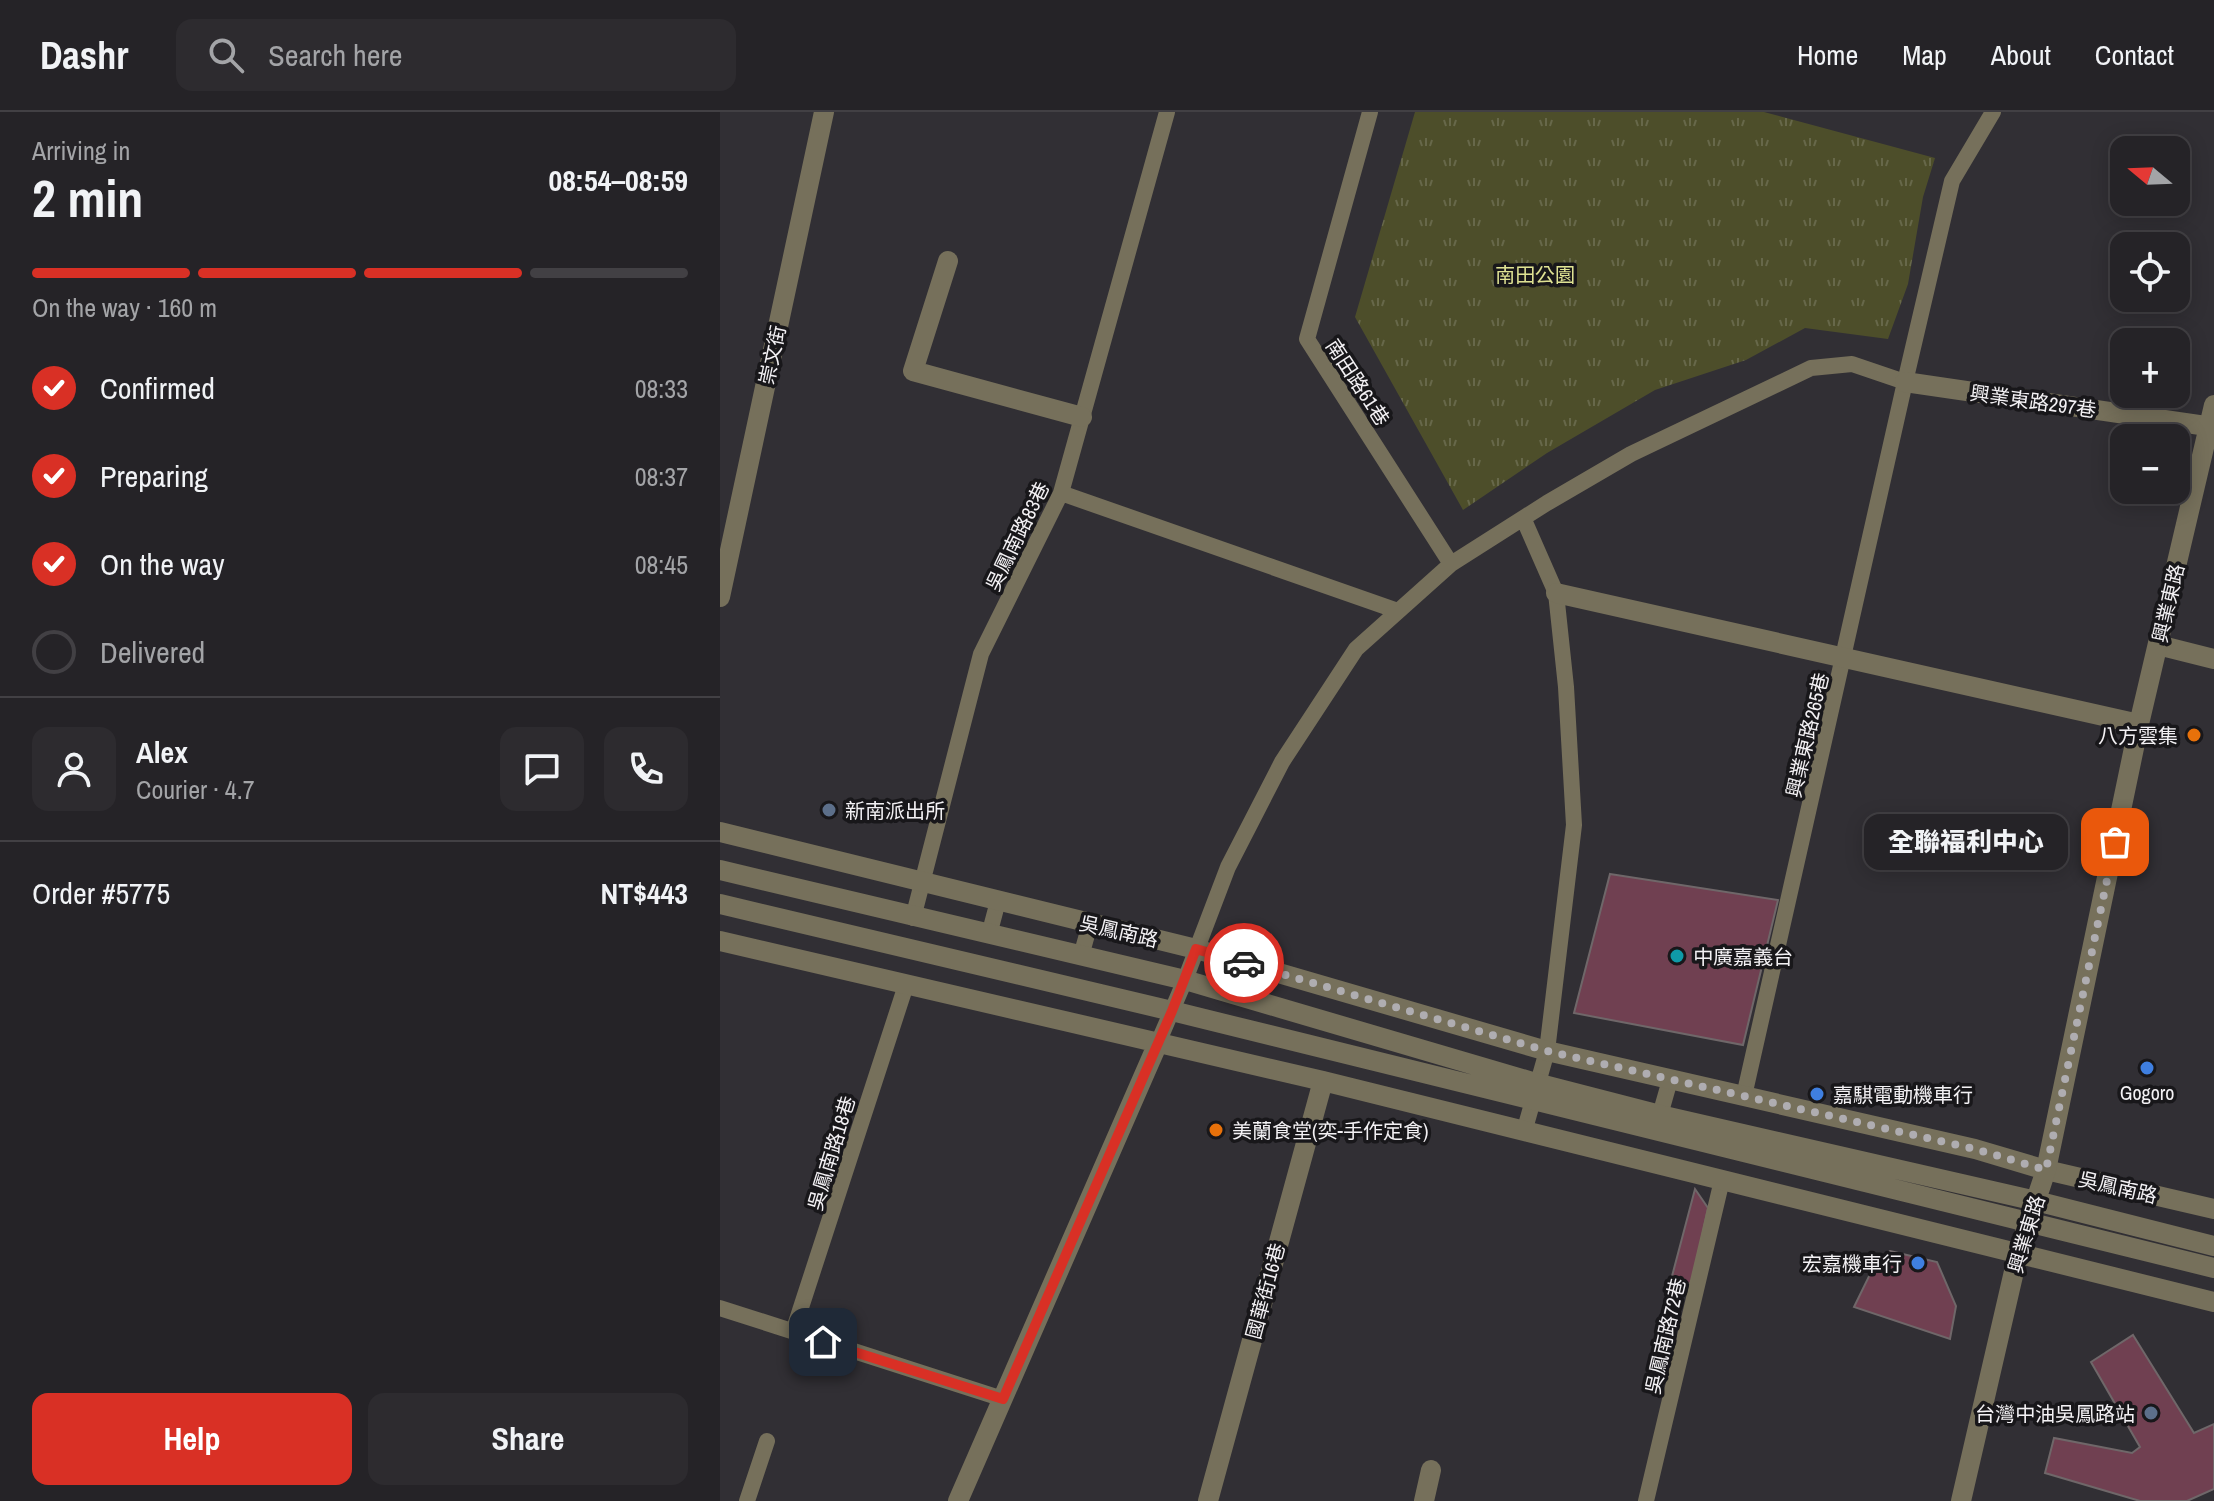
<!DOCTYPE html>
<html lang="en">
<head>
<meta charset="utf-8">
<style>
  body { margin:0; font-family:"Archivo Narrow","Noto Sans TC",sans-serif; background:#2d2b2f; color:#f1f3f6; height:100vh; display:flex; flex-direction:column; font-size:30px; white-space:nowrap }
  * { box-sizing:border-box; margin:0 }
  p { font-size:26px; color:#a3a4a7 }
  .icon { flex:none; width:44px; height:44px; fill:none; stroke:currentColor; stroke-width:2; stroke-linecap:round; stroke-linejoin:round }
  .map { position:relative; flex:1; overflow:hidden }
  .drawer { display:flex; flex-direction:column; background:#252327; width:720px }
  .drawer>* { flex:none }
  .needle { width:52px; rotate:289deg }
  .buttons { position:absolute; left:1390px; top:24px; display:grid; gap:16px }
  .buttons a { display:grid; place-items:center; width:80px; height:80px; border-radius:16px; background:#252327; box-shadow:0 4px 20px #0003,0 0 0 2px #424044; font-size:40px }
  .pin { position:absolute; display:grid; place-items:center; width:68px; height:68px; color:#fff; margin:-34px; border-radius:16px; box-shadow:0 4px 12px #0006 }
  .courier { position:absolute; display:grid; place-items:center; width:80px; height:80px; margin:-40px; border:6px solid #d93025; border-radius:50%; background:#fff; color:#222; box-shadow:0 2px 10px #0007 }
  .bubble { position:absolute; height:56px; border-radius:16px; background:#252327; box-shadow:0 4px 20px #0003,0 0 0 2px #424044; font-size:26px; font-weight:800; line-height:56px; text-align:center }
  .overview em { font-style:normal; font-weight:800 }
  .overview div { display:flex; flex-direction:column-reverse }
  .overview { display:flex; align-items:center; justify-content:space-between; height:136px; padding:0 32px }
  h1 { font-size:52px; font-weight:800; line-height:60px }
  .bar { display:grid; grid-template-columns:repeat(4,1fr); gap:12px 8px; align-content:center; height:96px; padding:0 32px }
  .bar i { height:10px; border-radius:6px; background:#424044 }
  .bar .on { background:#d93025 }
  .bar p { grid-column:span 4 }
  .line { display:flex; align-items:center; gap:20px; padding:0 32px; border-top:2px solid #424044 }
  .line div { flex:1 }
  .round { display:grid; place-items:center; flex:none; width:84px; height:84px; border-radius:16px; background:#2d2b2f }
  ol { padding:0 32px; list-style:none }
  li { display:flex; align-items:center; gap:24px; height:88px }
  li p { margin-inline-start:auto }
  li .icon { padding:8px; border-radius:50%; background:#d93025; color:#fff; stroke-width:4 }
  li:last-child { color:#a3a4a7 }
  li i { width:44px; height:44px; border:4px solid #424044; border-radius:50% }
  .primary-button { display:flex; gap:16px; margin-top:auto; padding:16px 32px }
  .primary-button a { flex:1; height:92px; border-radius:16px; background:#d93025; color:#fff; font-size:32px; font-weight:800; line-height:92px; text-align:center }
  .primary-button a+a { background:#2d2b2f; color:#f1f3f6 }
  header { display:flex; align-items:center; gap:48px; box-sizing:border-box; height:112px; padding:0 40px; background:#252327; border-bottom:2px solid #424044 }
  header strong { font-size:38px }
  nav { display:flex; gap:44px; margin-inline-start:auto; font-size:28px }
  .search { width:560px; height:72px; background:#2d2b2f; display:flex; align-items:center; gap:20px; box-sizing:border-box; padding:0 28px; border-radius:16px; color:#a3a4a7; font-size:30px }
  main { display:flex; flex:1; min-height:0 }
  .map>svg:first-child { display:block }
</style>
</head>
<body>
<header>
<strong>Dashr</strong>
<div class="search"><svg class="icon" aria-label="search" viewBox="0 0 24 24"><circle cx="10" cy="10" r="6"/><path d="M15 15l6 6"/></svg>Search here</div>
<nav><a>Home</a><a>Map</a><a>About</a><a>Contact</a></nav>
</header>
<main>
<section class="drawer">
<div class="overview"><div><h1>2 min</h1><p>Arriving in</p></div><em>08:54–08:59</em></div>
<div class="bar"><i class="on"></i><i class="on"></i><i class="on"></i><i></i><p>On the way · 160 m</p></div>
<ol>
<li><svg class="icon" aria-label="check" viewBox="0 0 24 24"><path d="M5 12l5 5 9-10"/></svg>Confirmed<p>08:33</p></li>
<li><svg class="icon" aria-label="check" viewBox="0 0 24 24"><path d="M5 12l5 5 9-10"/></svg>Preparing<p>08:37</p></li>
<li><svg class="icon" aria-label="check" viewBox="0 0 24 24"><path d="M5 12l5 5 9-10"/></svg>On the way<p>08:45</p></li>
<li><i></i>Delivered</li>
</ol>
<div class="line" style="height:144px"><a class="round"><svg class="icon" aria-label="person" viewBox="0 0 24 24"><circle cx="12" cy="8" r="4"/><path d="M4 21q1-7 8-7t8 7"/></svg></a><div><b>Alex</b><p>Courier · 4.7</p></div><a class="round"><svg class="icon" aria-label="chat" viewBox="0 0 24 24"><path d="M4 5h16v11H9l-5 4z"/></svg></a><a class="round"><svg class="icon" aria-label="phone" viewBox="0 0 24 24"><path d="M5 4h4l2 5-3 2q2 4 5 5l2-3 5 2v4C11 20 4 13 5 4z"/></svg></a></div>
<div class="line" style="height:104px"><div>Order #5775</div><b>NT$443</b></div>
<div class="primary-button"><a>Help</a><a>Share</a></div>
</section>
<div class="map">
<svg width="1494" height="1389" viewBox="0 0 1494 1389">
  <defs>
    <pattern id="grass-tufts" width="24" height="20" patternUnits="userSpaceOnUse" patternTransform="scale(2)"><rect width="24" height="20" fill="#4d4e2a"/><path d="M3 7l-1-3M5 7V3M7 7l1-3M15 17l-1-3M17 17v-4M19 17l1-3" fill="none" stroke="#67684a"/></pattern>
  </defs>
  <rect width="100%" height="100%" fill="#312f34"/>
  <!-- grass -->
  <path fill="url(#grass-tufts)" d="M695,0H1044L1215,46L1203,85L1188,172L1168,227L1085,216L1026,248L935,278L827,341L743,398L635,205Z"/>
  <!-- building -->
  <path fill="#704051" stroke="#6f6769" stroke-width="2" d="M890,762L1058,788L1023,933L854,901Z
    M975,1077L988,1096L972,1172L951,1168Z
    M1170,1139L1217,1150L1236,1194L1230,1227L1134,1195L1156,1150Z
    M1413,1223L1474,1321L1494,1312V1377L1467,1389H1420L1325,1361L1334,1326L1412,1341L1420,1335L1371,1250Z"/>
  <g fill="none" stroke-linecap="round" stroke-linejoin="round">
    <!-- service -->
    <path stroke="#76705b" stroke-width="16" d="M650,0L587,227L731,452
      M341,381L678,499
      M193,806L261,542L341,381L447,0
      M269,823L278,789
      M361,844L370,812
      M438,931L465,868L508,755L562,650L636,537L731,452L827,391L911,342L1091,256L1132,252L1185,270L1232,69L1273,0
      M1024,984L1185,270
      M940,1003L950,968
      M804,1020L827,939L854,713L846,575L836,481L804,408
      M0,1196L283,1287
      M73,1220L186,873
      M27,1389L47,1329
      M926,1389L1002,1068"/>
    <!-- minor -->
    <path stroke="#76705b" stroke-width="20" d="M228,149L193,259L362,305
      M1185,270L1494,315
      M836,481L1419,612
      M0,485L104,0
      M1438,533L1494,547
      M0,720L476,837L827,939L1255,1037L1326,1058L1494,1097
      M0,829L603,969L1494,1190
      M238,1389L438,931
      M488,1389L603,969
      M704,1389L711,1358"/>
    <!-- tertiary -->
    <path stroke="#76705b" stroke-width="20" d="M0,758L465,868L816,971L940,1003L1316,1089L1494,1134
      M0,792L452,899L1494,1156
      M1241,1389L1298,1142L1326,1058L1419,612L1494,293"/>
  </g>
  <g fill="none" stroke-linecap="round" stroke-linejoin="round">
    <!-- done -->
    <path stroke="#afadb1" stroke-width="8" stroke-dasharray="0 14.4" d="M524,851L827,939L1255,1037L1326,1058L1395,730"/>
    <!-- route -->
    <path stroke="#d93025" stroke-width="10" d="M103,1230L283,1287L452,899L476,837L524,851"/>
  </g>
  <!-- markers -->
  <g fill="#e8710a" stroke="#18171a" stroke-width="3">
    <circle cx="1474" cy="623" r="8"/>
    <circle cx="496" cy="1018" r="8"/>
  </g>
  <g fill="#5c6f8a" stroke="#18171a" stroke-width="3">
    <circle cx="109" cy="698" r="8"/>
    <circle cx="1431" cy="1301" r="8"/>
  </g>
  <circle fill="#0f9aa8" stroke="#18171a" stroke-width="3" cx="957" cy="844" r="8"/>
  <g fill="#3f7fe0" stroke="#18171a" stroke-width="3">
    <circle cx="1427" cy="956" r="8"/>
    <circle cx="1097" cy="982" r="8"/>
    <circle cx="1198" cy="1151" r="8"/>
  </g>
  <g text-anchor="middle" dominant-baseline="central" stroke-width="7" stroke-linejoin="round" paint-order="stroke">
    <!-- park labels -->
    <g font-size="20" fill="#dfe293" stroke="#18171a">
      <text x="815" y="162">南田公園</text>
    </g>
    <!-- street labels -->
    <g font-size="20" fill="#f3f1f4" stroke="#18171a">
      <text transform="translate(52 243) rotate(-78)">崇文街</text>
      <text transform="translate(638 270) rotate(57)">南田路61巷</text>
      <text transform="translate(1313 289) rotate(8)">興業東路297巷</text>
      <text transform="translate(297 424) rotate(-64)">吳鳳南路83巷</text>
      <text transform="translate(1448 491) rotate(-77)">興業東路</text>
      <text transform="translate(1087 623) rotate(-77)">興業東路265巷</text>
      <text transform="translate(399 819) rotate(13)">吳鳳南路</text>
      <text transform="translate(111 1041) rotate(-73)">吳鳳南路18巷</text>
      <text transform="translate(1398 1075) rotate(13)">吳鳳南路</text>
      <text transform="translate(1306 1122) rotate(-73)">興業東路</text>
      <text transform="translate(545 1179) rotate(-75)">國華街16巷</text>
      <text transform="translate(945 1224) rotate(-77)">吳鳳南路72巷</text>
    </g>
    <!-- poi labels -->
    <g font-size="20" fill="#f3f1f4" stroke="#18171a" text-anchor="start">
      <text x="1458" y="623" text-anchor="end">八方雲集</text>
      <text x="125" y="698">新南派出所</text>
      <text x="973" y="844">中廣嘉義台</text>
      <text x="1427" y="980" text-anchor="middle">Gogoro</text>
      <text x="1113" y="982">嘉騏電動機車行</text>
      <text x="512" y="1018">美蘭食堂(奕-手作定食)</text>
      <text x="1182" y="1151" text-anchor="end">宏嘉機車行</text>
      <text x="1415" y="1301" text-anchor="end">台灣中油吳鳳路站</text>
    </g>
  </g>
</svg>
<div class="buttons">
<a><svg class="needle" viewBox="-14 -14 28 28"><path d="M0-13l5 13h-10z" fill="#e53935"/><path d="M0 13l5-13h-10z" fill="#a3a4a7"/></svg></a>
<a><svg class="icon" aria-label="locate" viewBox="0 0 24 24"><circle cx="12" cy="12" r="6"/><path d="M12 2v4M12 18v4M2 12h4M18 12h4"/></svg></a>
<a>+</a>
<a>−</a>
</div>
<div class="pin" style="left:1395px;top:730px;background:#ea580c"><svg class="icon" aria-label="bag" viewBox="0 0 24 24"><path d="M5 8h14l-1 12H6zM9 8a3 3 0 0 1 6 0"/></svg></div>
<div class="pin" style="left:103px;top:1230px;background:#1f2937"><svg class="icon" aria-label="home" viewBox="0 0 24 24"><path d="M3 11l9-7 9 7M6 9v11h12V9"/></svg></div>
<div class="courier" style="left:524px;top:851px"><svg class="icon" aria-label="car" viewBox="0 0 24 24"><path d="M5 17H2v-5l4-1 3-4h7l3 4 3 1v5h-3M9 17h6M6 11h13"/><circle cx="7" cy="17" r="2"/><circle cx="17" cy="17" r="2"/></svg></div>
<div class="bubble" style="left:1144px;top:702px;width:204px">全聯福利中心</div>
</div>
</main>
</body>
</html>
